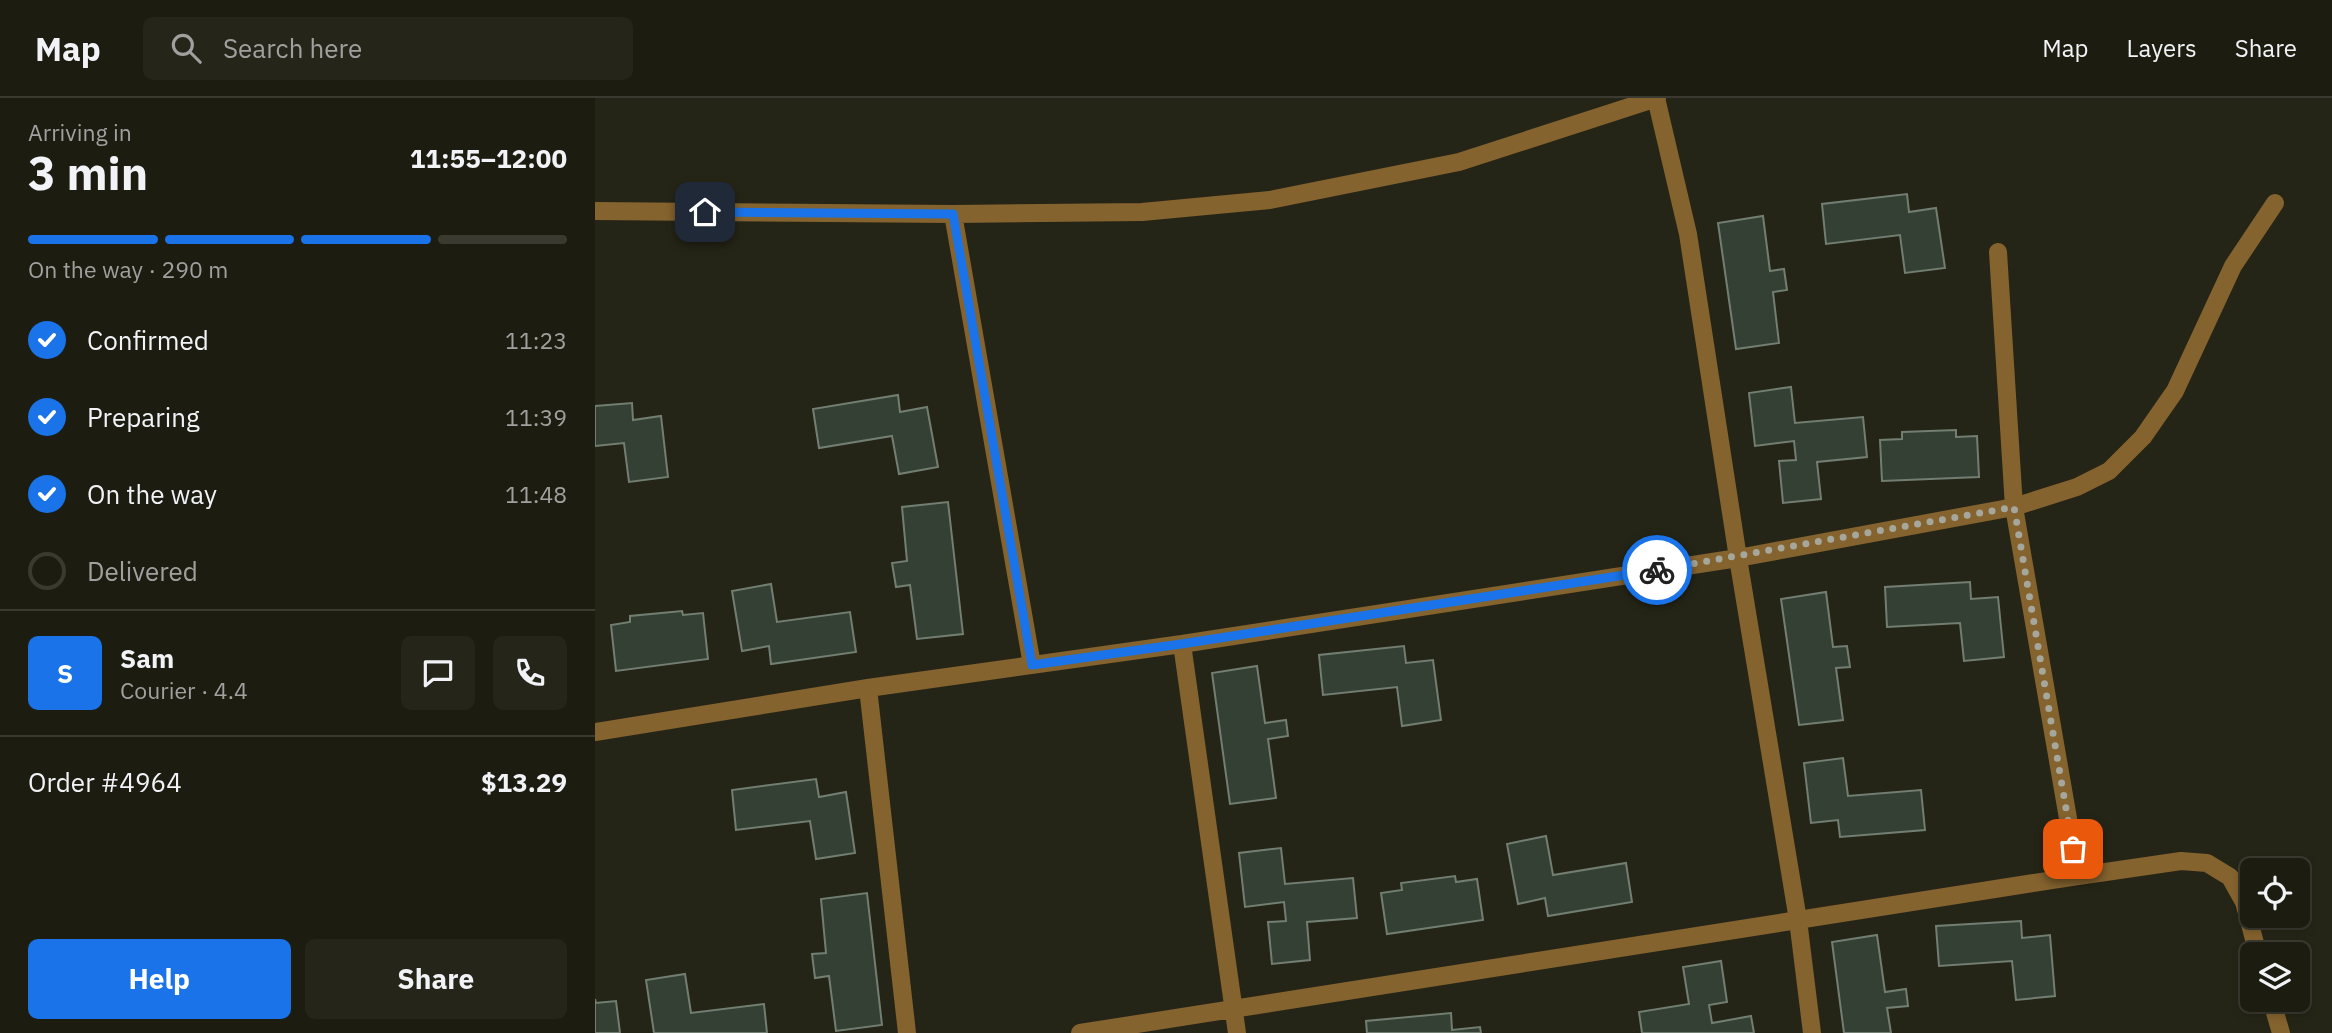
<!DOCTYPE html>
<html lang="en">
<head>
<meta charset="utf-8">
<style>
  body { margin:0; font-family:"IBM Plex Sans",sans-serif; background:#25251a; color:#f1f3f6; height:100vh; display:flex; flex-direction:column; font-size:26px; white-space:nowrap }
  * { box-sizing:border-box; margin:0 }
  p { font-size:23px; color:#a0a19f }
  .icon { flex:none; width:38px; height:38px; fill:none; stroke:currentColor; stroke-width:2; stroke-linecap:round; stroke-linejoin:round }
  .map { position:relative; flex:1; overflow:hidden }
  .panel { display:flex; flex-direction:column; background:#1c1c11; width:595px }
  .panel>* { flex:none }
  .buttons { position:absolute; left:1645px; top:760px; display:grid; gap:14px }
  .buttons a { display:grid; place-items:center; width:70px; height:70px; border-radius:10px; background:#1c1c11; box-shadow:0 4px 10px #0003,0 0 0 2px #3a3a31; font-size:35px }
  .pin { position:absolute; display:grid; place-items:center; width:60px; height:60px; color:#fff; margin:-30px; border-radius:14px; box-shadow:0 4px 10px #0006 }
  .courier { position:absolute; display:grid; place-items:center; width:70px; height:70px; margin:-35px; border:5px solid #1a73e8; border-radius:50%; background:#fff; color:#222; box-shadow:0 2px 9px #0007 }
  .overview em { font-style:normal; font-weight:800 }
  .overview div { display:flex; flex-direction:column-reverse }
  .overview { display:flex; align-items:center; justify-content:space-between; height:119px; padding:0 28px }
  h1 { font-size:46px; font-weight:800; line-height:52px }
  .bar { display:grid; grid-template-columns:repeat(4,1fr); gap:10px 7px; align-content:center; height:84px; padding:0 28px }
  .bar i { height:9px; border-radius:5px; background:#3a3a31 }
  .bar .on { background:#1a73e8 }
  .bar p { grid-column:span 4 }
  .line { display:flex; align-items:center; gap:18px; padding:0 28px; border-top:2px solid #3a3a31 }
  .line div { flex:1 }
  .round { display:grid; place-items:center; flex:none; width:74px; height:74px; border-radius:10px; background:#25251a }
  ol { padding:0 28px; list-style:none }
  li { display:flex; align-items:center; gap:21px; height:77px }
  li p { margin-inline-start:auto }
  li .icon { padding:7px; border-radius:50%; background:#1a73e8; color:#fff; stroke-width:4 }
  li:last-child { color:#a0a19f }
  li i { width:38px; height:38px; border:4px solid #3a3a31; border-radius:50% }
  .button { display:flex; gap:14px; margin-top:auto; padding:14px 28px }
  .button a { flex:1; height:80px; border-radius:10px; background:#1a73e8; color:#fff; font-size:28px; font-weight:800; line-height:80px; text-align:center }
  .button a+a { background:#25251a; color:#f1f3f6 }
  header { display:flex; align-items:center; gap:42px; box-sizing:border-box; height:98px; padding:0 35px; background:#1c1c11; border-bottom:2px solid #3a3a31 }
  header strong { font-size:33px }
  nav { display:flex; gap:38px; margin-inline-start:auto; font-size:24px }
  .search { width:490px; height:63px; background:#25251a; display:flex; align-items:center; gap:18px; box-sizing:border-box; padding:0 24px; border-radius:10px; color:#a0a19f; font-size:26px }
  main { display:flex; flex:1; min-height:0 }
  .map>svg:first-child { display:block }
</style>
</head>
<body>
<header>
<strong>Map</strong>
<div class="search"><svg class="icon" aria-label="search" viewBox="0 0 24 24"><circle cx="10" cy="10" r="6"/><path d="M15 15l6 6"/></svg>Search here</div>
<nav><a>Map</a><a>Layers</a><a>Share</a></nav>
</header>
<main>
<section class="panel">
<div class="overview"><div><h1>3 min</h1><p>Arriving in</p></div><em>11:55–12:00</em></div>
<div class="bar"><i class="on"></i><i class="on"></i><i class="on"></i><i></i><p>On the way · 290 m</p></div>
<ol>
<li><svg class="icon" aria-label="check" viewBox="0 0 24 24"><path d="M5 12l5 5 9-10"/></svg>Confirmed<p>11:23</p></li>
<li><svg class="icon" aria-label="check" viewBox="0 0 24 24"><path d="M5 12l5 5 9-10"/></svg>Preparing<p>11:39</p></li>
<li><svg class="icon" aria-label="check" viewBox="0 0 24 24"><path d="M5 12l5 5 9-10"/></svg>On the way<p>11:48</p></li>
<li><i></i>Delivered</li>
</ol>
<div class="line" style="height:126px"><b class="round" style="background:#1a73e8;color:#fff">S</b><div><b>Sam</b><p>Courier · 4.4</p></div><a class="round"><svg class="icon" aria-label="chat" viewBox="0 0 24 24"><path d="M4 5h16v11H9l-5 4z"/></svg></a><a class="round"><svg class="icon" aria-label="phone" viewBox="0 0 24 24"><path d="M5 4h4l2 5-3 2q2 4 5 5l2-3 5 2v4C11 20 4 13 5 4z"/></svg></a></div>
<div class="line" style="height:91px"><div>Order #4964</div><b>$13.29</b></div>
<div class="button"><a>Help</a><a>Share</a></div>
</section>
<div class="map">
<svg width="1737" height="935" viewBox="0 0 1737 935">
  <rect width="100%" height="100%" fill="#252517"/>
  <!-- building -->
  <path fill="#354034" stroke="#717e71" stroke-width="2" d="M1312,96L1314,114L1341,110L1350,170L1310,175L1305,137L1231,146L1227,106Z
    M1168,118L1175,173L1189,171L1192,192L1178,194L1184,245L1141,251L1123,125Z
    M1196,289L1200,325L1268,319L1272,359L1222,364L1226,401L1188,405L1184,363L1201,362L1199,343L1160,348L1154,295Z
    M303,297L305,314L332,309L343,369L304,376L297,338L224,350L218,311Z
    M37,305L38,322L66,318L73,379L34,384L29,345L0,348V308Z
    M1361,332V339L1382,338L1384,379L1287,383L1285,342L1307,341V334Z
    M353,404L368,536L322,541L315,487L301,489L297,465L312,463L307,409Z
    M1375,484L1376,501L1403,499L1409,559L1369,563L1365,525L1292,529L1290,489Z
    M176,486L182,524L255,514L261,554L176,566L174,548L147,553L137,493Z
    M1231,494L1238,549L1252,548L1255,569L1241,570L1248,622L1204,627L1186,501Z
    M87,513L88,517L108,515L113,561L21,573L16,527L35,524V518Z
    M809,548L811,565L838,562L846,622L807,628L802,589L728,597L724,557Z
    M662,568L670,625L691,622L693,638L673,641L681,700L635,706L617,575Z
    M1248,660L1253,698L1326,692L1330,732L1245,739L1243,722L1216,725L1209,665Z
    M221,681L224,699L251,694L260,755L221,761L215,723L141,732L137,692Z
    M951,738L958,777L1031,765L1037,804L953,818L950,800L923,806L912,746Z
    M686,750L690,786L758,780L762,820L712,824L715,862L677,866L673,824L691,823L689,804L650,809L644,755Z
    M860,778L861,784L882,781L888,822L792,836L786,795L807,792L806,785Z
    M272,795L287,927L241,933L234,878L220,880L217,856L231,855L226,801Z
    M1426,823L1427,840L1455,837L1460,898L1421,902L1417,863L1344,868L1341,828Z
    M1282,837L1290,894L1311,891L1313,908L1292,910L1296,935H1249L1237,844Z
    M1126,863L1132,904L1114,907L1117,925L1156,918L1159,935H1047L1044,914L1094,906L1088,869Z
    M90,876L96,915L169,906L172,935H59L51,882Z
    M0,901L1,905L21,903L25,935H0Z
    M856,915L857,932L885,929L886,935H772L771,923Z"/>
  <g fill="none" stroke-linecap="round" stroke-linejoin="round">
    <!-- street -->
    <path stroke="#85632e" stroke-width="18" d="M1061,0L1093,136L1143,460L1203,822L1217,935
      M0,113L358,116L547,114L675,102L864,64L1062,0
      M358,116L437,567
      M1403,154L1419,409L1483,778
      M587,546L642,935
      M273,590L312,935
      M0,634L273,590L587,546L1143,460L1419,409L1482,389L1514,373L1548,339L1580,293L1638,168L1680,105
      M1676,901L1686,935
      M485,935L1483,778L1586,763L1612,765L1635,779L1649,804L1663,856"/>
  </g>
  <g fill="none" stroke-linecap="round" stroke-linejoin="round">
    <!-- done -->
    <path stroke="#a6a79c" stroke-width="7" stroke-dasharray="0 12.6" d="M1062,472L1419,409L1478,751"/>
    <!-- route -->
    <path stroke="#1a73e8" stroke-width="9" d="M110,114L358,116L437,567L586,546L1062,472"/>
  </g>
</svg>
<div class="buttons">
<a><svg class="icon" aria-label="locate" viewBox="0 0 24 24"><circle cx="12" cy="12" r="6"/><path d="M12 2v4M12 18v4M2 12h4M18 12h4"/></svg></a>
<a><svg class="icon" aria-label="layers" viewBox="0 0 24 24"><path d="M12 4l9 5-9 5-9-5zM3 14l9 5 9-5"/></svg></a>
</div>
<div class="pin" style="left:1478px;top:751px;background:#ea580c"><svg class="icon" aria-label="bag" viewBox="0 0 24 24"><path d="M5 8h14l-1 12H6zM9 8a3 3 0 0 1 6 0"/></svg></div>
<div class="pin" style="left:110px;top:114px;background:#1f2937"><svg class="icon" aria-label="home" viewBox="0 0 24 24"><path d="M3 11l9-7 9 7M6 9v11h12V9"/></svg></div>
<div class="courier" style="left:1062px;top:472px"><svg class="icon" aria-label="bike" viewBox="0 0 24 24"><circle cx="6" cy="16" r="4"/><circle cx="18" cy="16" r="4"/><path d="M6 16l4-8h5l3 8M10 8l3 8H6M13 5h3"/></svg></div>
</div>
</main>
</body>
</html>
